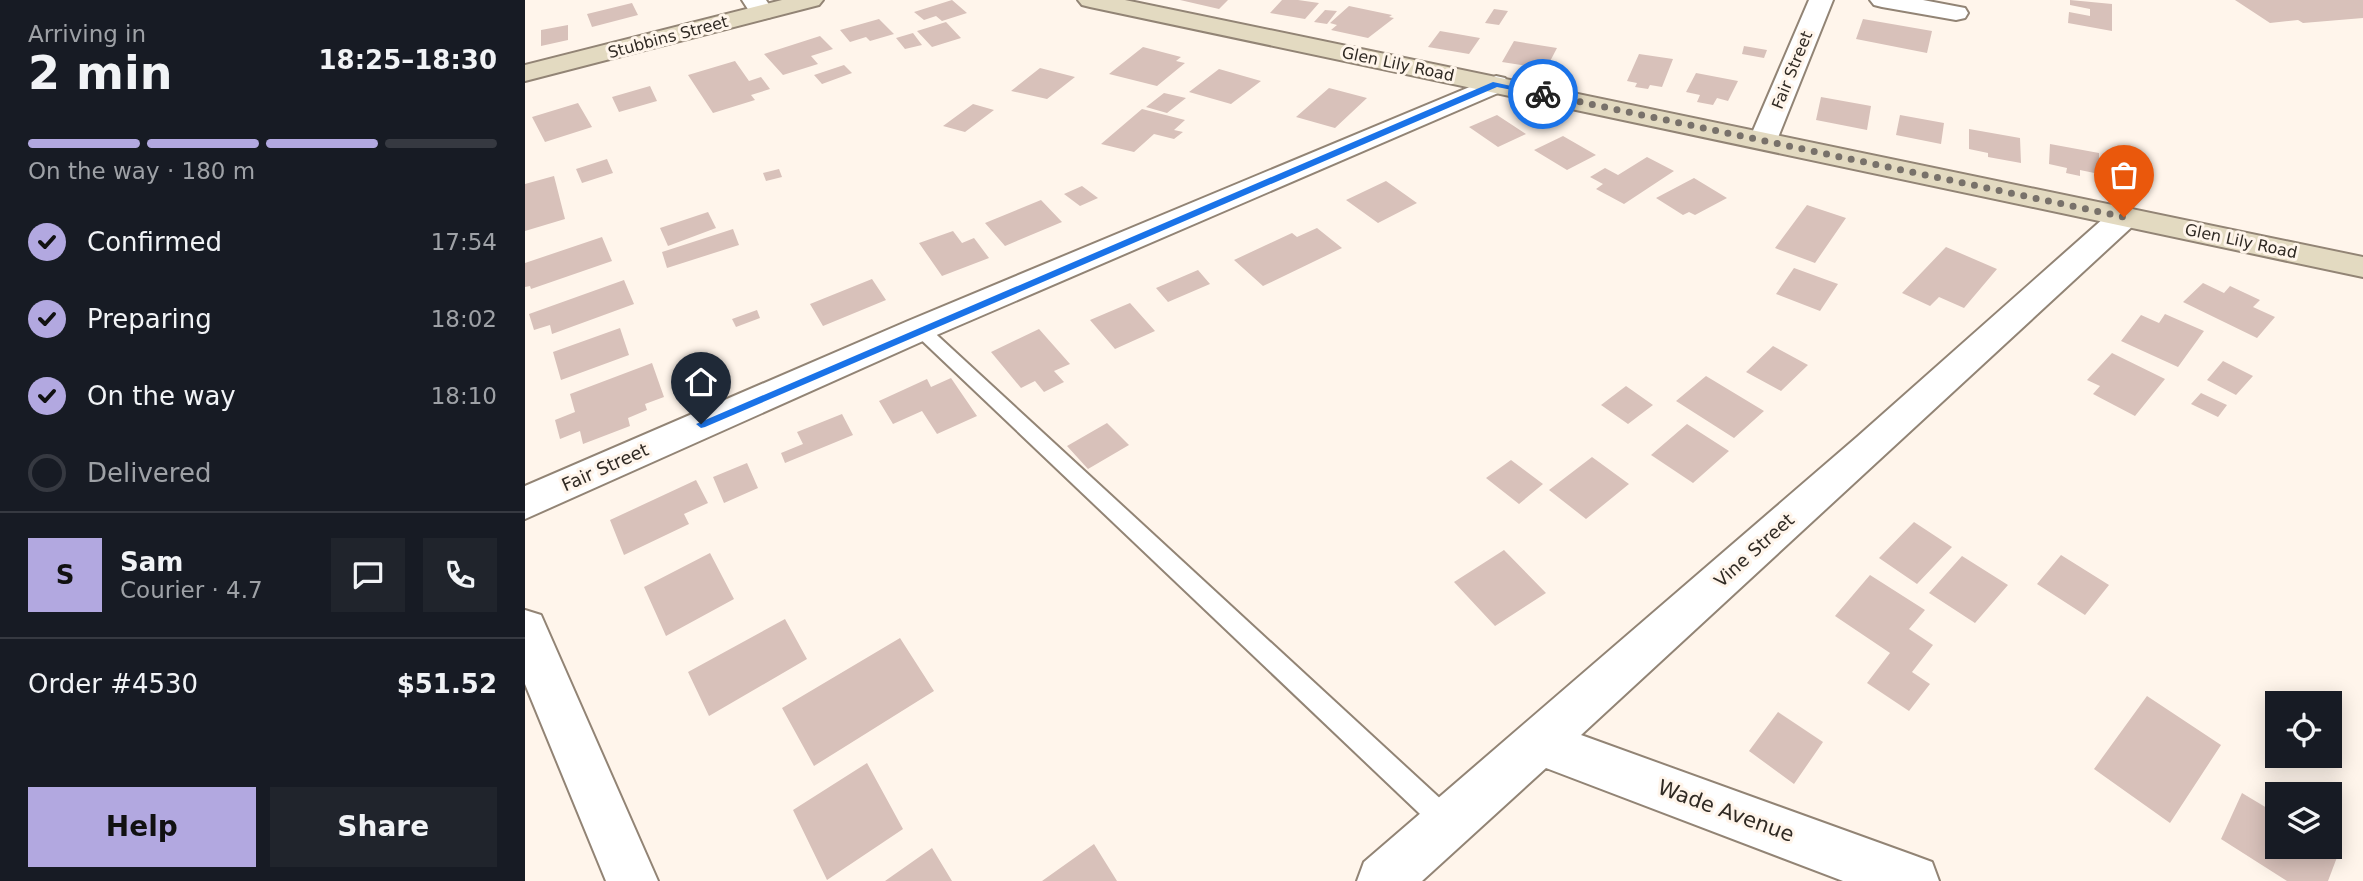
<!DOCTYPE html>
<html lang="en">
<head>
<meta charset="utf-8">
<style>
  body { margin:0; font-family:"DejaVu Sans",sans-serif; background:#20242c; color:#f1f3f6; height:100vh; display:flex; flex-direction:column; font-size:26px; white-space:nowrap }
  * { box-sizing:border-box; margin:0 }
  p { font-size:23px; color:#9ea1a6 }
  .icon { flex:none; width:38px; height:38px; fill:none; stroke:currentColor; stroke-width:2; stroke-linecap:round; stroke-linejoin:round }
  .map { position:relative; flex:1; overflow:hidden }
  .side { display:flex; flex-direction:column; background:#171b24; width:525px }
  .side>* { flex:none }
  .tools { position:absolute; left:1740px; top:691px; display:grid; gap:14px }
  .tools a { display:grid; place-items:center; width:77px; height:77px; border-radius:0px; background:#171b24; box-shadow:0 4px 18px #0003; font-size:35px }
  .pin { position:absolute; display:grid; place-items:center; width:60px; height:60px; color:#fff; margin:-72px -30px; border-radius:50% 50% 50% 0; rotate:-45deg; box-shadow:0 0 7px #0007 }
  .pin .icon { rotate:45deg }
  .courier { position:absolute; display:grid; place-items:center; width:70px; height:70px; margin:-35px; border:5px solid #1a73e8; border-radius:50%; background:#fff; color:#222; box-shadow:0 2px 9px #0007 }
  .head em { font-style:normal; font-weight:800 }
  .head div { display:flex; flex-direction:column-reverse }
  .head { display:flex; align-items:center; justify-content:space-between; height:119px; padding:0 28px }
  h1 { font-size:46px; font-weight:800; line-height:52px }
  .bar { display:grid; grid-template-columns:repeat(4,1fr); gap:10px 7px; align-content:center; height:84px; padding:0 28px }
  .bar i { height:9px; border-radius:5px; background:#363941 }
  .bar .active { background:#b2a8e0 }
  .bar p { grid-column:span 4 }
  .line { display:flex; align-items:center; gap:18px; padding:0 28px; border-top:2px solid #363941 }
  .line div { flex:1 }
  .round { display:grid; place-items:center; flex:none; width:74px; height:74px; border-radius:0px; background:#20242c }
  ol { padding:0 28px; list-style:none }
  li { display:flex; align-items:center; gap:21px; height:77px }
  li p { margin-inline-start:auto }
  li .icon { padding:7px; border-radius:50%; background:#b2a8e0; color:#111; stroke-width:4 }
  li:last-child { color:#9ea1a6 }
  li i { width:38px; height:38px; border:4px solid #363941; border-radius:50% }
  .button { display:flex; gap:14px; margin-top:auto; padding:14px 28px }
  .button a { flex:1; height:80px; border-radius:0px; background:#b2a8e0; color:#111; font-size:28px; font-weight:800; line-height:80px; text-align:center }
  .button a+a { background:#20242c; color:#f1f3f6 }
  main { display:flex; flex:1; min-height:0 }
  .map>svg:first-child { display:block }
</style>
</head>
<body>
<main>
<section class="side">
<div class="head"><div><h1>2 min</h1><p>Arriving in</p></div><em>18:25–18:30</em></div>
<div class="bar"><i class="active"></i><i class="active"></i><i class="active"></i><i></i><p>On the way · 180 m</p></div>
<ol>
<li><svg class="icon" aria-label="check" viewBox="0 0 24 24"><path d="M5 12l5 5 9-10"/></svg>Confirmed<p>17:54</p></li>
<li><svg class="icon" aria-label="check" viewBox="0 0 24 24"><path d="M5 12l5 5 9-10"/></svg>Preparing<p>18:02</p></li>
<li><svg class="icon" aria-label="check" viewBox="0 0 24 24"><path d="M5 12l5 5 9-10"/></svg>On the way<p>18:10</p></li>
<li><i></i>Delivered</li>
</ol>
<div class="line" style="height:126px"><b class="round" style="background:#b2a8e0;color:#111">S</b><div><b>Sam</b><p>Courier · 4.7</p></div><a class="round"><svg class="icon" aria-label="chat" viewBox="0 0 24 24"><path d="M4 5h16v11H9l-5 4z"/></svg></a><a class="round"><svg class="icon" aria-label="phone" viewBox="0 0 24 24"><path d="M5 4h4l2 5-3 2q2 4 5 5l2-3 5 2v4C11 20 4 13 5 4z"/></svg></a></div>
<div class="line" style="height:91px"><div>Order #4530</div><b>$51.52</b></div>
<div class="button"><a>Help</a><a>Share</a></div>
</section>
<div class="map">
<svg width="1838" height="881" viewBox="0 0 1838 881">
  <rect width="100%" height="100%" fill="#fff5eb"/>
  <!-- building -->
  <path fill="#d8c1ba" d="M427,0L442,13L417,21L411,16L399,20L389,12Z
    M655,0H703L694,9Z
    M757,0H773L794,3L780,19L745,13Z
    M1545,0L1587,4V31L1543,23L1544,12L1565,16V9L1545,5Z
    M1710,0H1838V18L1778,23L1773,20L1745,23Z
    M107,3L113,15L67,27L62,14Z
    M824,6L867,15L864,17L869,18L843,38L806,30L812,25L805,23Z
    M969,9L983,11L974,25L960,23Z
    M800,10L812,11L802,24L789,22Z
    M354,19L369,34L345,41L341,37L325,42L315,30Z
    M1338,19L1407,31L1402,53L1331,39Z
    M421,22L436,38L407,47L392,31Z
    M43,25V40L16,46V30Z
    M915,31L955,38L944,54L903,47Z
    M388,33L397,45L380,49L371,38Z
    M295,36L308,49L286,56L293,64L258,75L239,54Z
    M989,41L1032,48L1021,69L977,62Z
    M1219,46L1242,50L1239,58L1217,54Z
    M618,47L656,57L651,61L660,63L632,86L584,74Z
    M1114,54L1148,59L1137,87L1125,85L1123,89L1110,87L1112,83L1102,81Z
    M210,61L224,81L236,77L245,89L226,95L230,100L188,113L163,75Z
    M319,65L327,73L297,84L289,75Z
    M515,68L550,77L522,99L486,91Z
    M694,69L736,81L706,104L664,92Z
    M1171,73L1213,81L1203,101L1192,98L1188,105L1172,102L1175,95L1161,92Z
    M125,86L132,101L94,112L87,97Z
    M804,88L842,98L810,128L771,117Z
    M639,93L661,98L642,113L621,107Z
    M1296,97L1346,106L1342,130L1291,120Z
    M53,103L67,127L20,142L7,117Z
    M448,104L469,110L440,132L418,126Z
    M617,109L660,120L649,130L658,132L649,139L629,134L609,152L576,144Z
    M972,115L1001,134L973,147L944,127Z
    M1375,115L1419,123L1416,144L1371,135Z
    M1444,129L1495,138L1496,163L1463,157V153L1444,149Z
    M1038,136L1071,155L1042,170L1009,150Z
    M1525,144L1574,153V174L1555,170V176L1541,173L1542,168L1524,164Z
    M1122,157L1149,171L1099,204L1071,189L1078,184L1065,177L1080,168L1093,175Z
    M82,159L88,173L57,183L51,169Z
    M254,169L257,177L241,181L238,173Z
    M29,176L40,219L0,231V184Z
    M1169,178L1202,198L1170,215L1164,212L1158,215L1131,198Z
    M861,181L892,203L853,223L821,200Z
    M557,186L573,198L555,206L539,194Z
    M516,200L537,222L480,246L460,223Z
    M1282,205L1321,218L1290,263L1250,248Z
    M183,212L191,228L143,246L135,228Z
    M792,228L817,248L738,286L709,260L767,233L772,237Z
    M208,229L214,245L142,268L137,252Z
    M428,231L437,243L449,238L464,258L417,276L394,243Z
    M77,237L87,261L6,289L5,286L0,287V263Z
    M1421,247L1472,269L1439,308L1414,297L1405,306L1377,293Z
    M1269,268L1313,284L1295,311L1251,294Z
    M673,270L685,284L643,302L631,288Z
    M347,279L361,300L298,326L285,304Z
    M99,280L109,304L27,334L25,325L9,330L4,314Z
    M1678,283L1699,293L1705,286L1735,300L1728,307L1750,317L1732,338L1658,302Z
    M605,303L630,331L590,349L565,320Z
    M232,310L235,318L211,327L207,319Z
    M1640,314L1679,331L1653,367L1596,341L1616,315L1634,323Z
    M95,328L104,355L36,380L28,352Z
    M514,329L545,364L529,371L539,382L519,392L510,381L496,388L466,352Z
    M1248,346L1283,365L1256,391L1221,372Z
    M1587,353L1640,379L1610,416L1568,394L1575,386L1562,380Z
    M1698,361L1728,376L1711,395L1682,380Z
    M127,363L139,397L120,404L122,410L103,418L105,426L58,444L55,431L35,439L30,420L50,412L45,394Z
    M1181,376L1239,411L1209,438L1151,401Z
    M426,378L452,416L412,434L397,411L368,424L354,401L402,379L406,387Z
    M1101,386L1128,405L1103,424L1076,405Z
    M1676,393L1702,405L1693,417L1666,404Z
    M317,414L328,435L260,463L256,453L278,444L272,432Z
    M582,423L604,445L563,469L542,446Z
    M1162,424L1204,451L1168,483L1126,455Z
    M1067,457L1104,484L1061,519L1024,490Z
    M986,460L1018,484L994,504L961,478Z
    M222,463L233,488L199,503L188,477Z
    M171,480L183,503L159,514L164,524L99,555L85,520Z
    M1389,522L1427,547L1392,584L1354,558Z
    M979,550L1021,593L970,626L929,582Z
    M185,553L209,599L141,636L119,587Z
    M1536,555L1584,585L1560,615L1512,584Z
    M1437,556L1483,585L1450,623L1404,593Z
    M1345,575L1400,610L1384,629L1408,645L1387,672L1405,684L1384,711L1342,683L1365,653L1310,616Z
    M260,619L282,659L184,716L163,672Z
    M375,638L409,691L289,766L257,708Z
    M1622,696L1696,745L1645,823L1569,769Z
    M1253,712L1298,742L1269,784L1224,751Z
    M342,763L378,829L302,880L268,810Z
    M1717,793L1752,814V847L1804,846L1814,852L1803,881H1762L1696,839Z
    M569,844L592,881H517Z
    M407,848L427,881H360Z"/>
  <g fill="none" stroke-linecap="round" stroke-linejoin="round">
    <!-- lane casing -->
    <g stroke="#928475" stroke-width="4">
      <path id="lane" d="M395,323L401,325L932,814L936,823L932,832L923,836L914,832L389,333L386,329L389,325Z"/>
    </g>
    <!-- street casing -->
    <g stroke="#928475" stroke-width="4">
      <path id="street" d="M217,0H241L249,12L246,17L237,19L228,17Z
        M1284,0H1308L1252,140L1248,146L1238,149L1228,146L1224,140Z
        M1345,0H1398L1440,8L1443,13L1440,18L1431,20L1357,7L1349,5Z
        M971,76L980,78L984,84L980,90L407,337L0,519V486L383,321Z
        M1599,208L1610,210L1615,217L1610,224L1056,735L1388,855L1407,862L1414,881H1318L1021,768L897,881H832L839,862L1332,437L1588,210Z
        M0,610L16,615L133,881H81L0,684Z"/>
    </g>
    <!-- secondary casing -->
    <g stroke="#928475" stroke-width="4">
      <path id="secondary" d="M257,0H298L294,5L0,81V65Z
        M553,0H600L1838,257V277L565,7L557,5Z"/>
    </g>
    <!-- lane -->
    <use href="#lane" fill="#fff" fill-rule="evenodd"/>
    <!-- street -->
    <use href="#street" fill="#fff" fill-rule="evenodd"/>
    <!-- secondary -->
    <use href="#secondary" fill="#e3dac1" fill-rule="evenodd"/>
  </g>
  <!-- route -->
  <path fill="#1a73e8" d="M968,82L1022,94L1018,96L972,87L180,427L176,428L171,424Z"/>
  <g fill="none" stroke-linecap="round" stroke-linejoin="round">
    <!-- done -->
    <path stroke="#78716a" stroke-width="7" stroke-dasharray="0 12.6" d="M1018,94L1599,217"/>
  </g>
  <g text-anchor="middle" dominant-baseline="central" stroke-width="6" stroke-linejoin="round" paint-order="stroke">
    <!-- far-street labels -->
    <g font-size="16" fill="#302a24" stroke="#fff5eb">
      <text transform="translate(143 37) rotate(-15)">Stubbins Street</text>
      <text transform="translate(873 64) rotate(12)">Glen Lily Road</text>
      <text transform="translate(1267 70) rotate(-68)">Fair Street</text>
      <text transform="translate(1716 241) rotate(12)">Glen Lily Road</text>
    </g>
    <!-- street labels -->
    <g font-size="18" fill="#302a24" stroke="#fff5eb">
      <text transform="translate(80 467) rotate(-24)">Fair Street</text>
      <text transform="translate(1229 550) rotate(-42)">Vine Street</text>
    </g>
    <!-- near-street labels -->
    <g font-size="21" fill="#302a24" stroke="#fff5eb">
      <text transform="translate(1201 811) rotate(20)">Wade Avenue</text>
    </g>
  </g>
</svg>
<div class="tools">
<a><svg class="icon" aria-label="locate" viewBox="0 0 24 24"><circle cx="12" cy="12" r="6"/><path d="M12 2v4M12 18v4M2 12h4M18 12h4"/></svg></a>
<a><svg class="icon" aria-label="layers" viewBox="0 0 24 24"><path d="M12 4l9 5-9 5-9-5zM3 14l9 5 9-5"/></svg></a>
</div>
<div class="pin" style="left:1599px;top:217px;background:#ea580c"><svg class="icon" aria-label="bag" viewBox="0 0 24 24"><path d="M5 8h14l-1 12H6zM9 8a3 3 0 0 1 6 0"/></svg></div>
<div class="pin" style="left:176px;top:424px;background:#1f2937"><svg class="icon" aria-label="home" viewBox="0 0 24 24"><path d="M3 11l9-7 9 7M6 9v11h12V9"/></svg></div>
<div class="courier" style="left:1018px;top:94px"><svg class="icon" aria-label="bike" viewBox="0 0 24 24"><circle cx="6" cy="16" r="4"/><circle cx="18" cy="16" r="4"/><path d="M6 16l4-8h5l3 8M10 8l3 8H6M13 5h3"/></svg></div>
</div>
</main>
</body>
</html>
